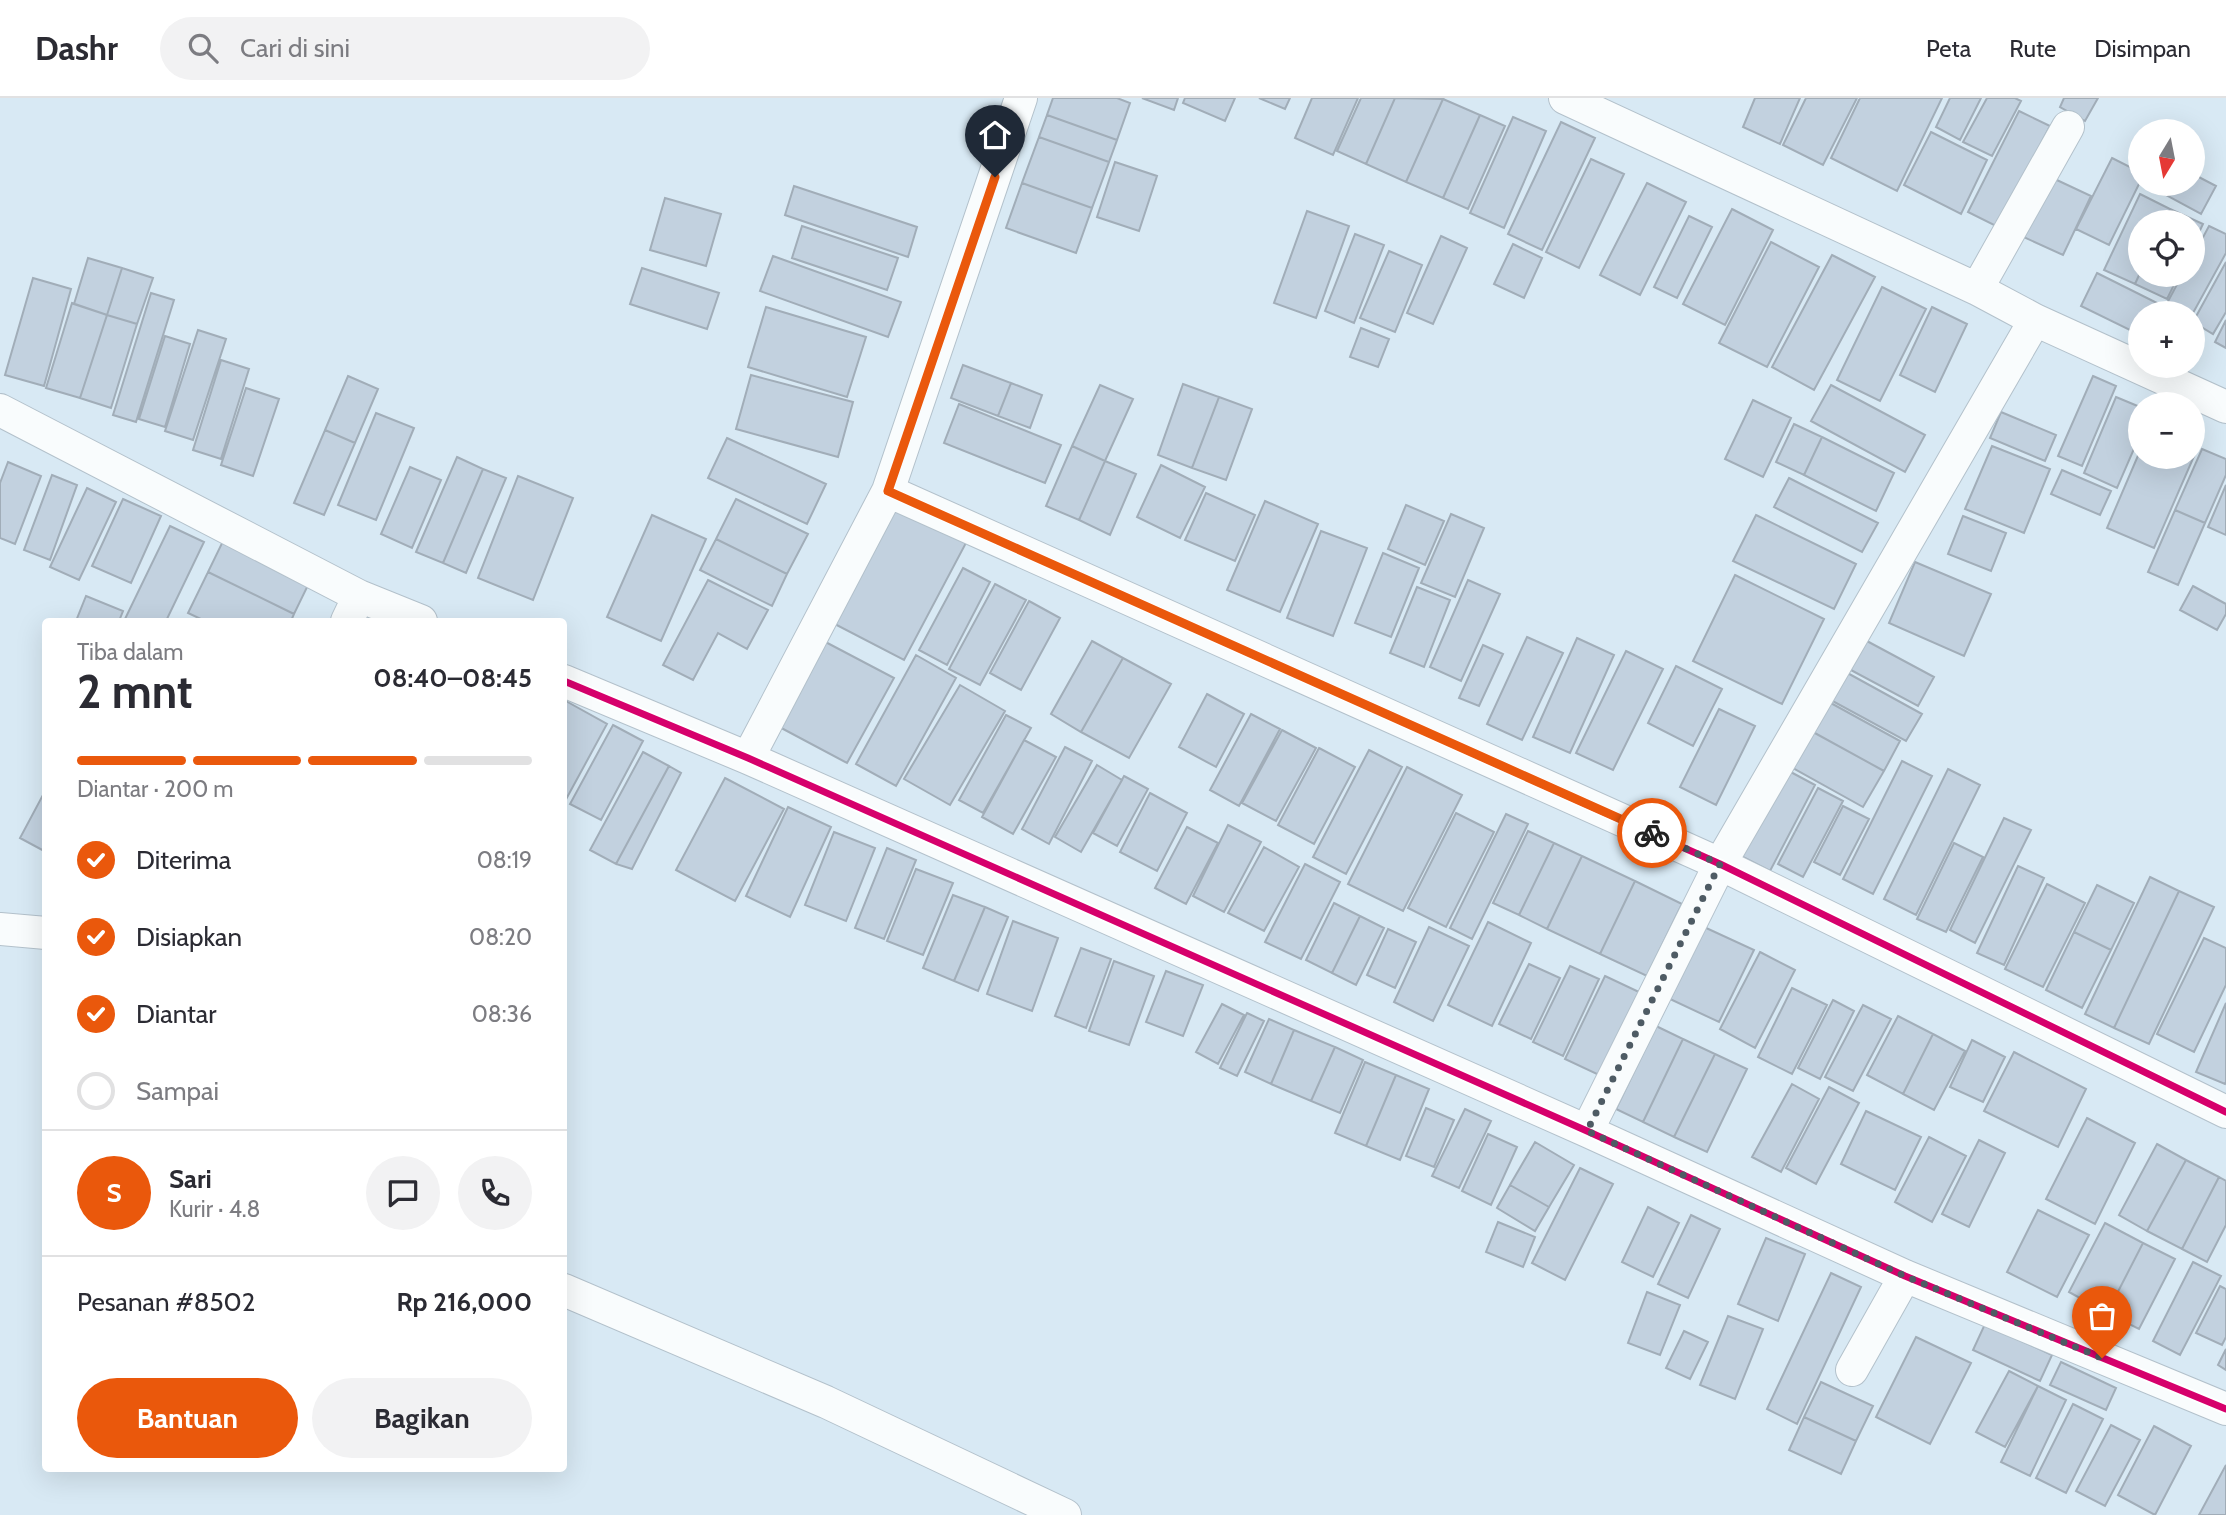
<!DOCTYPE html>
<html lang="id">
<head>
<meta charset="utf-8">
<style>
  body { margin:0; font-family:Cabin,sans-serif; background:#f2f2f3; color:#2b2b33; height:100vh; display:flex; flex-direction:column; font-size:26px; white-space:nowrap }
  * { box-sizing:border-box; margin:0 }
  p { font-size:23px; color:#7c7c81 }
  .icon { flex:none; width:38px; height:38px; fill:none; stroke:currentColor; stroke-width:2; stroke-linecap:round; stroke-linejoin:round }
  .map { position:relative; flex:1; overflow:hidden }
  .panel { position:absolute; left:42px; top:520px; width:525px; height:854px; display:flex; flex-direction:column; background:#fff; border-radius:7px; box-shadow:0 7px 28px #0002 }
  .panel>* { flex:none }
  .needle { width:46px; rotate:190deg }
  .tools { position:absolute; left:2128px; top:21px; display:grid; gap:14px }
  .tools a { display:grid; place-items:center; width:77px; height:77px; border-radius:50%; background:#fff; box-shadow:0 7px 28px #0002; font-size:35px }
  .pin { position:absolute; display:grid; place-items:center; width:60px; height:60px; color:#fff; margin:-72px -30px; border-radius:50% 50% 50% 0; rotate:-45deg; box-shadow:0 0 7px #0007 }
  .pin .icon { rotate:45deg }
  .courier { position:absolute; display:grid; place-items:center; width:70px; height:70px; margin:-35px; border:5px solid #ea580c; border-radius:50%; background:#fff; color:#222; box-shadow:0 2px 9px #0007 }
  .summary em { font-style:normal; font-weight:700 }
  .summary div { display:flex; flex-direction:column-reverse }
  .summary { display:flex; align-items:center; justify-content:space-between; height:119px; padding:0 35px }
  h1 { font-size:46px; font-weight:700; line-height:52px }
  .bar { display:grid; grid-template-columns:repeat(4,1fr); gap:10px 7px; align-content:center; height:84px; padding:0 35px }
  .bar i { height:9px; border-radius:5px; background:#e1e1e2 }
  .bar .on { background:#ea580c }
  .bar p { grid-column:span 4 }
  .line { display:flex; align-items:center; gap:18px; padding:0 35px; border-top:2px solid #e1e1e2 }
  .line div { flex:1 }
  .round { display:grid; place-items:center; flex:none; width:74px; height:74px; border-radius:37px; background:#f2f2f3 }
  ol { padding:0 35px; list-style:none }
  li { display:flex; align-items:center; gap:21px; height:77px }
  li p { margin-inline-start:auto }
  li .icon { padding:7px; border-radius:50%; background:#ea580c; color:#fff; stroke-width:4 }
  li:last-child { color:#7c7c81 }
  li i { width:38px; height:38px; border:4px solid #e1e1e2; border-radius:50% }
  .action { display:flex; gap:14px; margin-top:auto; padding:14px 35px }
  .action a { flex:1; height:80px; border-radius:42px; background:#ea580c; color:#fff; font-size:28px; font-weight:700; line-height:80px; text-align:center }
  .action a+a { background:#f2f2f3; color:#2b2b33 }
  header { display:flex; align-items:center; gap:42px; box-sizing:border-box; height:98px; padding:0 35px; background:#fff; border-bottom:2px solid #e1e1e2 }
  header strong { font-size:33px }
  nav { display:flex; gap:38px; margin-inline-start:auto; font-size:24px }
  .search { width:490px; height:63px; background:#f2f2f3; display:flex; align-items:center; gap:18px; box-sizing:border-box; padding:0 24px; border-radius:38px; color:#7c7c81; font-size:26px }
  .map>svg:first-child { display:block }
</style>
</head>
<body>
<header>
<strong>Dashr</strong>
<div class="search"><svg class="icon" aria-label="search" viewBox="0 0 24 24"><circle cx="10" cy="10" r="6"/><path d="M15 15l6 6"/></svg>Cari di sini</div>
<nav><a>Peta</a><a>Rute</a><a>Disimpan</a></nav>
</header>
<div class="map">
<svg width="2226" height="1417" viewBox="0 0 2226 1417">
  <rect width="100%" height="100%" fill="#d8e9f4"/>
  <!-- building -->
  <path fill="#c2d1df" stroke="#a1adb8" stroke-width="2" d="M1053,0H1117L1130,5L1117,42L1047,17Z
    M1142,0H1178L1174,12Z
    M1185,0H1235L1225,23L1183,5Z
    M1259,0H1290L1285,11Z
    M1312,0H1358L1333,57L1295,40Z
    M1361,0H1395L1366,66L1337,53Z
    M1395,0L1443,1L1406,84L1366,66Z
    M1755,0H1800L1780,46L1743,29Z
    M1806,0H1857L1823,67L1783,47Z
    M1860,0H1942L1897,93L1831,60Z
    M1950,0H1981L1960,42L1936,29Z
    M1987,0H2015L2021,3L1992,58L1963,44Z
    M2064,0H2098L2085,23L2060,9Z
    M1443,1L1480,17L1443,100L1406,84Z
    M2019,13L2050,28L1998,129L1968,114Z
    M1047,17L1117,42L1109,64L1039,39Z
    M1480,17L1505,28L1468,111L1443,100Z
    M1513,19L1546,33L1504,130L1470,115Z
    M1561,24L1595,40L1542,152L1508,136Z
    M1931,34L1987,62L1961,116L1904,87Z
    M1039,39L1109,64L1092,110L1022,85Z
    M2112,60L2140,74V84L2109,147L2076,131Z
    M1591,61L1624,76L1579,170L1546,154Z
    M1115,64L1157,78L1139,133L1097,119Z
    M2044,76L2091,98L2063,157L2017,136Z
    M2193,76L2216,88L2201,116L2151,89L2153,86H2193Z
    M1022,85L1092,110L1076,155L1006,130Z
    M1647,85L1686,104L1640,197L1600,177Z
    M794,88L917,129L908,159L785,117Z
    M2140,96L2170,111L2164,124H2140V175L2135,186L2104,172Z
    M665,100L721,116L706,168L650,152Z
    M1732,111L1773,132L1725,227L1683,206Z
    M2170,111L2203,126L2193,147V124H2164Z
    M1307,113L1349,128L1316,220L1274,205Z
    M1689,118L1712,129L1677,200L1654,189Z
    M802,128L898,160L887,192L792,160Z
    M2209,128L2226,136V155L2193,215H2178L2165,209L2182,177H2193V158Z
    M1355,136L1384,147L1354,225L1325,213Z
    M1441,138L1467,150L1433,226L1407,215Z
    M1771,144L1819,169L1767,269L1719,245Z
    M1513,146L1542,160L1524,200L1494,186Z
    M1389,153L1422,167L1395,234L1360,220Z
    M1832,157L1875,179L1814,292L1772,269Z
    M773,158L901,204L888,239L760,193Z
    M88,160L122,170L107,217L74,206Z
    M2226,164V214L2213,236L2193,224Z
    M122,170L153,180L137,226L107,217Z
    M642,170L719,195L707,231L630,206Z
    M2097,175L2159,206L2154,215H2140V237L2081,208Z
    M2140,175V177H2179L2167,201L2135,186Z
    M33,180L71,191L44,288L5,277Z
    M1882,189L1926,211L1880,303L1837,282Z
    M151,195L174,202L136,324L113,317Z
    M72,205L107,217L80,300L46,290Z
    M766,209L866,239L847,299L748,269Z
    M1932,209L1967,226L1935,294L1900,277Z
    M107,217L137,226L111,310L80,300Z
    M2226,222V250L2215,244Z
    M1361,230L1389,241L1378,269L1350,259Z
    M198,232L226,241L193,342L165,333Z
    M165,238L190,246L165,329L139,321Z
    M221,262L249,271L221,361L193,352Z
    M963,267L1011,285L998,318L951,300Z
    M751,277L853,304L838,359L736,331Z
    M348,278L378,291L355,345L325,332Z
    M2093,278L2116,288L2082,368L2058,358Z
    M1011,285L1042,297L1030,330L998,318Z
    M1183,286L1219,299L1192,370L1158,357Z
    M1100,287L1133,301L1105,363L1072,348Z
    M1831,287L1925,337L1905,374L1811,323Z
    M246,290L279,301L253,378L221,367Z
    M1219,299L1252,311L1226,382L1192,370Z
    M2116,299L2140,309V337L2117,390L2084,375Z
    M1753,302L1791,320L1763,379L1725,361Z
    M959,306L1061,347L1045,385L944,345Z
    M2001,314L2056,337L2045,363L1990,340Z
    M376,315L414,330L376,422L338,407Z
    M1794,326L1822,339L1804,377L1776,364Z
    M325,332L355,345L324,417L294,405Z
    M1822,339L1894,375L1876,413L1804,377Z
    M727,340L826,386L807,426L708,380Z
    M2193,347L2198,349L2154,450L2107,430L2140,353V359H2193Z
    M1072,348L1105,363L1079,422L1046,408Z
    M1992,348L2050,371L2024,435L1965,411Z
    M2202,351L2226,361V377L2205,425L2175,412Z
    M457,359L483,371L443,465L416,454Z
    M1105,363L1136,376L1110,437L1079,422Z
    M8,364L41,378L15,446L0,440V385Z
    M1161,367L1205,389L1180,440L1137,419Z
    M410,369L441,382L412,450L381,436Z
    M483,371L506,380L466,475L443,465Z
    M2062,372L2111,393L2100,417L2051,396Z
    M52,377L77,387L50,462L24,452Z
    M518,378L573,400L533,502L478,480Z
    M1789,380L1878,425L1862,454L1774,409Z
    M2226,387V437L2208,429Z
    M87,390L116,404L79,482L50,469Z
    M1206,395L1255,417L1235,463L1185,442Z
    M123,401L161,418L131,485L92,468Z
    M736,401L808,436L787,476L716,441Z
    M890,403L967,443L904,562L827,522Z
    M1265,403L1318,426L1280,514L1227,492Z
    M1406,407L1444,423L1425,467L1388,451Z
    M2175,412L2205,425L2178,487L2148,474Z
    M1451,416L1484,430L1455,499L1421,485Z
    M652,417L706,441L661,543L607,519Z
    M1756,417L1856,466L1834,511L1733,463Z
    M1963,418L2006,435L1991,473L1948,456Z
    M170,428L204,444L166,523H124Z
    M1321,433L1367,450L1333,538L1287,520Z
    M225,439L311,481L294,516L208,474Z
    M716,441L787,476L772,508L700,472Z
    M1383,455L1419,470L1391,539L1355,525Z
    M1915,464L1991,496L1964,558L1889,525Z
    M963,470L990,484L947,567L919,552Z
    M208,474L294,516L291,523H205L188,515Z
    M1735,477L1824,521L1782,606L1693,563Z
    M708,482L768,512L747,551L718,535L693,582L663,567Z
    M1468,482L1500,496L1461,583L1430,569Z
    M995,486L1026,502L980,587L949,571Z
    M2193,488L2226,506V516L2217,532L2180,512Z
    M1417,489L1450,502L1424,569L1390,555Z
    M86,498L123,513L119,523H76Z
    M1029,503L1060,520L1021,592L990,575Z
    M816,539L894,580L847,665L770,624Z
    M1527,539L1563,555L1522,642L1487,626Z
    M1577,540L1614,557L1570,655L1533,639Z
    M1865,542L1934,579L1918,608L1849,571Z
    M1092,543L1123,560L1081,634L1051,616Z
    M1483,547L1503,556L1479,608L1459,600Z
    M1626,553L1663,571L1613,672L1576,655Z
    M916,557L956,580L896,688L856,666Z
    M1123,560L1171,586L1129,660L1081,634Z
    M1676,568L1722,591L1693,648L1648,625Z
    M1842,572L1922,616L1906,643L1827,600Z
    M960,587L1005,613L950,707L904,681Z
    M1207,596L1244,616L1216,669L1179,649Z
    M564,602L607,626L564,705Z
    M1829,604L1900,643L1884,673L1813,634Z
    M1719,611L1755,628L1716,707L1680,689Z
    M1251,616L1280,631L1239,708L1210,692Z
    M1006,617L1031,630L983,715L959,702Z
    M613,627L643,643L601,722L570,706Z
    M1282,632L1316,650L1276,723L1242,705Z
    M1813,634L1884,673L1863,709L1793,670Z
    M1024,642L1056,659L1013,736L982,719Z
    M1065,649L1092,663L1049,746L1022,731Z
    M1319,650L1355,669L1314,746L1278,727Z
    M1369,652L1402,669L1346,776L1313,759Z
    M643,654L669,668L616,766L590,752Z
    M1902,663L1932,678L1873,796L1843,781Z
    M1097,667L1122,682L1081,754L1055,739Z
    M669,668L681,675L632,771L616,766Z
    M1407,669L1462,697L1403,813L1348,786Z
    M1948,671L1980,687L1916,817L1884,801Z
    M1787,672L1815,687L1770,773L1741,758Z
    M1124,678L1148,691L1117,748L1093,735Z
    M725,680L784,711L735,803L676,772Z
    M1818,690L1843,703L1803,779L1778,766Z
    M44,695L46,696V754L20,740Z
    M1150,695L1187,715L1157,773L1120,754Z
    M1843,708L1869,721L1840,777L1814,764Z
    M788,709L831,729L790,819L746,798Z
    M1456,715L1494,734L1446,829L1408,810Z
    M1506,716L1528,726L1472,841L1450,830Z
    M2004,720L2031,732L1975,845L1950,832Z
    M1228,727L1261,744L1224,814L1193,798Z
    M1187,729L1218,745L1186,806L1155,790Z
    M1528,733L1554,745L1519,817L1493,805Z
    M834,734L875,750L846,823L805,807Z
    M1554,745L1582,758L1547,831L1519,817Z
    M1954,745L1983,759L1946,834L1917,821Z
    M1264,749L1299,769L1264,833L1228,815Z
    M887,750L916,762L884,841L855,830Z
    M1582,758L1635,783L1600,856L1547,831Z
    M1305,766L1340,784L1301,861L1265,844Z
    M2018,768L2044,780L2004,867L1977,855Z
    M916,771L953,785L923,857L887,843Z
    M2150,779L2179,793L2114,930L2085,916Z
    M1635,783L1682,806L1647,878L1600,856Z
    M2047,786L2085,805L2043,889L2005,871Z
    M2097,787L2134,805L2111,852L2074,834Z
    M2179,793L2214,809L2149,946L2114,930Z
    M953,797L985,809L954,883L923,870Z
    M1334,805L1360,818L1332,875L1306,862Z
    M985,809L1008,819L978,893L954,883Z
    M1360,818L1384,830L1356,887L1332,875Z
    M1013,823L1058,840L1032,913L987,896Z
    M1488,824L1531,845L1492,928L1448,907Z
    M1429,829L1469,848L1433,923L1394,904Z
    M1704,829L1754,852L1719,924L1670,901Z
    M1388,831L1416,844L1395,890L1367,877Z
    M2074,834L2111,852L2082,910L2046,892Z
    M2204,840L2226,850V887L2194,954L2157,936Z
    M1081,850L1111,861L1086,930L1055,918Z
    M1760,854L1795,872L1755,950L1720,931Z
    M1114,863L1154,878L1129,947L1089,933Z
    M1529,866L1560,880L1531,941L1499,926Z
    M1570,868L1599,881L1563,958L1533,944Z
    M1166,873L1203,887L1183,938L1146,924Z
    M1605,878L1639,894L1599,977L1565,961Z
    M1792,890L1827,907L1792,976L1758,959Z
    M1833,902L1854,913L1820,981L1798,970Z
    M2226,905V984L2225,986L2196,974Z
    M1222,906L1244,917L1218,966L1196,954Z
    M1863,907L1891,921L1853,993L1825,979Z
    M1247,915L1264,923L1237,978L1220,970Z
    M1898,918L1933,936L1903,996L1867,977Z
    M1269,921L1294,932L1271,986L1245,974Z
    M1656,928L1683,941L1643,1024L1616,1011Z
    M1294,932L1335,949L1311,1003L1271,986Z
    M1933,936L1965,953L1934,1012L1903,996Z
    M1683,941L1715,956L1674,1039L1643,1024Z
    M1972,942L2005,959L1983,1004L1950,989Z
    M1335,949L1363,962L1340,1015L1311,1003Z
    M2014,954L2086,991L2058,1049L1984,1013Z
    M1715,956L1747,971L1707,1054L1674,1039Z
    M1365,964L1396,977L1366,1048L1335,1035Z
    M1396,977L1429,991L1400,1062L1366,1048Z
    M1792,986L1819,1001L1781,1074L1752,1059Z
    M1829,989L1859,1005L1816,1086L1786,1070Z
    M1426,1010L1454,1022L1434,1069L1406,1058Z
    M1465,1011L1491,1023L1459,1090L1432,1078Z
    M1866,1013L1921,1039L1895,1092L1841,1066Z
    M2087,1020L2135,1045L2095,1126L2046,1101Z
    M1488,1036L1517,1049L1491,1107L1462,1093Z
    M1929,1039L1966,1058L1932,1124L1895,1104Z
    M1979,1042L2005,1055L1969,1129L1942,1116Z
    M1535,1044L1574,1067L1549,1109L1510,1087Z
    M2157,1046L2186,1062L2147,1133L2119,1117Z
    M2186,1062L2219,1079L2182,1151L2147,1133Z
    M1580,1070L1613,1086L1565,1182L1532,1165Z
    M2219,1079L2226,1083V1127L2207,1164L2182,1151Z
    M1510,1087L1549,1109L1535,1133L1497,1110Z
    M1648,1109L1679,1125L1653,1179L1622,1164Z
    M2038,1112L2089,1137L2057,1199L2007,1174Z
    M1691,1117L1720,1131L1688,1200L1658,1186Z
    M1498,1124L1535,1139L1523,1169L1486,1154Z
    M2105,1125L2143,1145L2107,1215L2069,1194Z
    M1766,1140L1805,1156L1778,1223L1738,1206Z
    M2143,1145L2175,1161L2139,1231L2107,1215Z
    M2193,1164L2221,1178L2180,1257L2153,1243Z
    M1831,1175L1861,1189L1797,1326L1767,1311Z
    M2220,1188L2226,1191V1239L2222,1247L2196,1235Z
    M1647,1194L1680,1207L1660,1257L1628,1245Z
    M1728,1218L1763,1231L1735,1301L1700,1287Z
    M1985,1226L2052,1257L2040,1283L1973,1252Z
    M1684,1233L1708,1244L1690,1281L1666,1270Z
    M1916,1239L1971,1265L1930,1346L1876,1319Z
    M2226,1251V1272L2218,1267Z
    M2061,1264L2116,1290L2106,1312L2050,1287Z
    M2009,1273L2038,1288L2005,1349L1976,1334Z
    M1821,1284L1873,1308L1856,1343L1804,1319Z
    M2038,1288L2066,1302L2030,1378L2001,1364Z
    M2073,1306L2103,1321L2066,1395L2036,1380Z
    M1804,1319L1856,1343L1841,1376L1789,1352Z
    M2111,1327L2140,1342L2105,1408L2076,1393Z
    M2154,1328L2191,1348L2155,1417L2118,1397Z
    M2226,1367V1417H2199Z"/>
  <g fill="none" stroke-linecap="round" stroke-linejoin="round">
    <!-- minor casing -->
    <g stroke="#b3c1cb" stroke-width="34">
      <path id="minor" d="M1565,0L1977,191L2035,222L2226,309
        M1977,191L2068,29
        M0,312L359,498
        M888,393L1720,766L2226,1014
        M347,523L359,498L421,523
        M564,583L748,660L1587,1033L1905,1178L2226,1311
        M748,660L888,393L1021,0
        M0,831L46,835
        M1587,1033L1720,766L2035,222
        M564,1192L826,1304L1065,1417
        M1852,1272L1905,1178"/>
    </g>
    <!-- minor -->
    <use href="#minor" stroke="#f9fcfd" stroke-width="32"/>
    <!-- cycleway casing -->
    <g stroke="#fff" stroke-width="11">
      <path id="cycleway" d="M888,393L1720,766L2226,1014
        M564,583L748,660L1587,1033L1905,1178L2226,1311"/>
    </g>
    <!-- cycleway -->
    <use href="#cycleway" stroke="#d6006c" stroke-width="7"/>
  </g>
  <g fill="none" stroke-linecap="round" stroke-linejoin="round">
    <!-- done -->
    <path stroke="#4e5b64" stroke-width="7" stroke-dasharray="0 12.6" d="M1652,735L1720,766L1587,1033L1905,1178L2102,1260"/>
    <!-- route -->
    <path stroke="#ea580c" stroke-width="9" d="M995,79L888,393L1652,735"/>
  </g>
</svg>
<div class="tools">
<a><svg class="needle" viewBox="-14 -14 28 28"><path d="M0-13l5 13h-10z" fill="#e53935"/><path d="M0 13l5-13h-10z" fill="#7c7c81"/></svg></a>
<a><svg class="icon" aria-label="locate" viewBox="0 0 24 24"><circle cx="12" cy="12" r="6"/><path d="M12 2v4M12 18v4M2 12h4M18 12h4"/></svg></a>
<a>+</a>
<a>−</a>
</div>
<div class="pin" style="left:2102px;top:1260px;background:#ea580c"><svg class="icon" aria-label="bag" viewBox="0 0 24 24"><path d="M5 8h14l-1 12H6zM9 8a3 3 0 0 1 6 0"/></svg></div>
<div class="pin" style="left:995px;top:79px;background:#1f2937"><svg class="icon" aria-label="home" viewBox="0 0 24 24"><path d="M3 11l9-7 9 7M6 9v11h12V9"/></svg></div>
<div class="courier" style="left:1652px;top:735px"><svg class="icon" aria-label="bike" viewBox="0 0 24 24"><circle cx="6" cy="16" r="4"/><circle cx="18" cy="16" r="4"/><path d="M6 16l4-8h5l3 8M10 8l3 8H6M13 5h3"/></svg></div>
<section class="panel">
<div class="summary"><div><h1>2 mnt</h1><p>Tiba dalam</p></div><em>08:40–08:45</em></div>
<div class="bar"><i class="on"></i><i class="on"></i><i class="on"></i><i></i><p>Diantar · 200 m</p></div>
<ol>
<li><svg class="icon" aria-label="check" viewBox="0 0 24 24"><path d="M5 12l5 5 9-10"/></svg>Diterima<p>08:19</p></li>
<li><svg class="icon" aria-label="check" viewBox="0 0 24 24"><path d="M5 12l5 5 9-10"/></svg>Disiapkan<p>08:20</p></li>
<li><svg class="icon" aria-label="check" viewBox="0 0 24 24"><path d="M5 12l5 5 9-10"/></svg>Diantar<p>08:36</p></li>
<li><i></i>Sampai</li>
</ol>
<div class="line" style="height:126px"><b class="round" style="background:#ea580c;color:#fff">S</b><div><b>Sari</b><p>Kurir · 4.8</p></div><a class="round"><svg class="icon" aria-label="chat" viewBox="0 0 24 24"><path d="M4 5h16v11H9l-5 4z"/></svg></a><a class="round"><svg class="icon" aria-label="phone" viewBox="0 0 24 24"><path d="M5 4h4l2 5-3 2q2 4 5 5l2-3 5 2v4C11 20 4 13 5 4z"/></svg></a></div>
<div class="line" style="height:91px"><div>Pesanan #8502</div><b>Rp 216,000</b></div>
<div class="action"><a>Bantuan</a><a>Bagikan</a></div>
</section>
</div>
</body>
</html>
